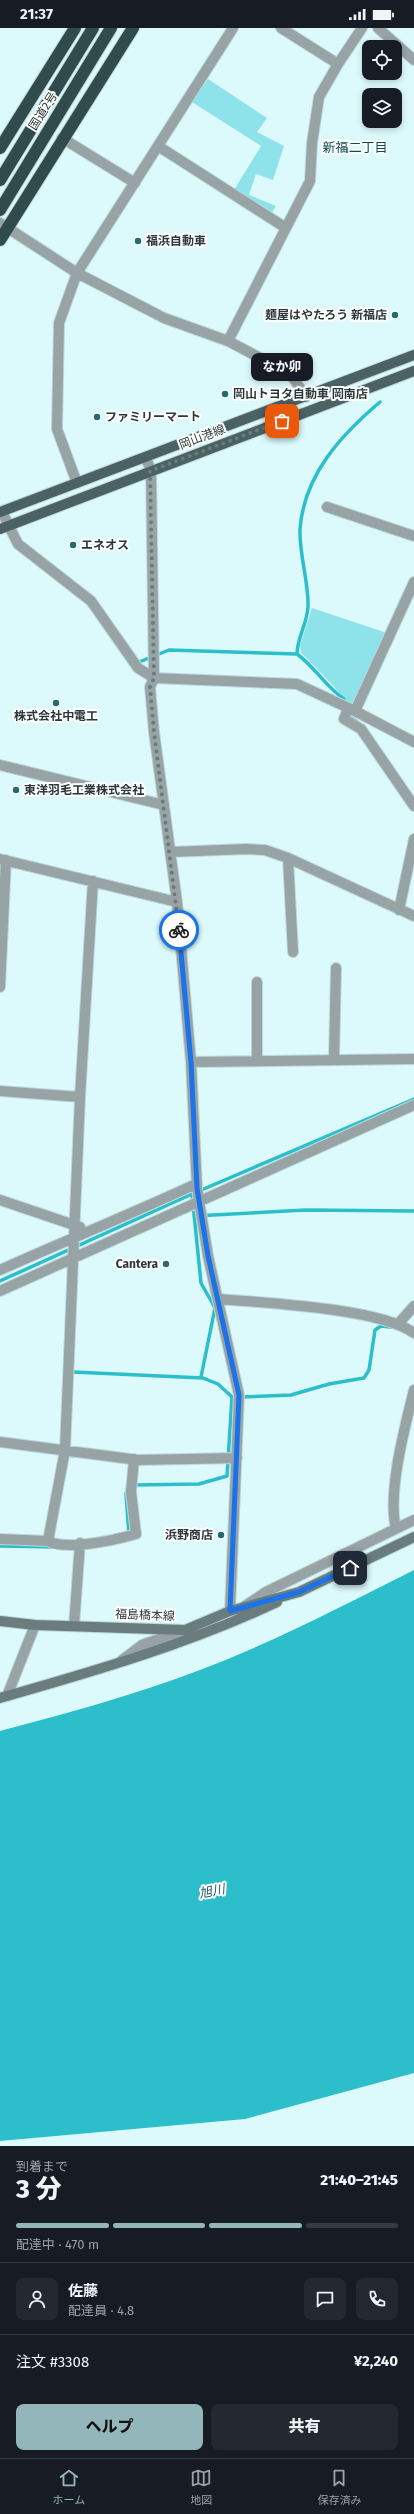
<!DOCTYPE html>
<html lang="ja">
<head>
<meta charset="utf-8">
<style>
  body { margin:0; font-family:"Fira Sans","Noto Sans JP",sans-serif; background:#242831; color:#f1f3f6; height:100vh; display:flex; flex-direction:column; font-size:15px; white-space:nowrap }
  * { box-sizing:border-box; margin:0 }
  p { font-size:13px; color:#9ea1a6 }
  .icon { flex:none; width:22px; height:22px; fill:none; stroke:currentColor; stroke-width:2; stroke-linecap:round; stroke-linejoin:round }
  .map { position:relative; height:2118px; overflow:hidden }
  .sheet { display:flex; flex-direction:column; background:#171b24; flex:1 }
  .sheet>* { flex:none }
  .tools { position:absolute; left:362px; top:12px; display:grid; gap:8px }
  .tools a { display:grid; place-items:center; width:40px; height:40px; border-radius:8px; background:#171b24; box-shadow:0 2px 6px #0003; font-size:20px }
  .pin { position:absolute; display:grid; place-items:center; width:34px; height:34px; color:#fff; margin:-17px; border-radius:8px; box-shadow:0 2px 6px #0006 }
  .courier { position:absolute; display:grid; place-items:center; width:40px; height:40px; margin:-20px; border:3px solid #1a73e8; border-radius:50%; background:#fff; color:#222; box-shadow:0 1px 5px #0007 }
  .bubble { position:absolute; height:28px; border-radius:8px; background:#171b24; box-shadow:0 2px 6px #0003; font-size:13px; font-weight:800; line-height:28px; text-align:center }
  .overview em { font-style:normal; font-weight:800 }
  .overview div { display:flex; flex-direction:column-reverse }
  .overview { display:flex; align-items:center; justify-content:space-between; height:68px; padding:0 16px }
  h1 { font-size:26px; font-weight:800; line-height:30px }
  .bar { display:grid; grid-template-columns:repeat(4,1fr); gap:6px 4px; align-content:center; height:48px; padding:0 16px }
  .bar i { height:5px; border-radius:3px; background:#363941 }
  .bar .current { background:#93b6bb }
  .bar p { grid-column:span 4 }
  .line { display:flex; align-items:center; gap:10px; padding:0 16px; border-top:1px solid #363941 }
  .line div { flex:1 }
  .round { display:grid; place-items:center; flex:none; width:42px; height:42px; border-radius:8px; background:#242831 }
  .action { display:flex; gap:8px; margin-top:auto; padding:8px 16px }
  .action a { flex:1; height:46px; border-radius:8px; background:#93b6bb; color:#111; font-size:16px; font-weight:800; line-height:46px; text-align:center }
  .action a+a { background:#242831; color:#f1f3f6 }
  .status { display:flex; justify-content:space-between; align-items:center; height:28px; padding:0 20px; background:#171b24; direction:ltr }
  .status svg { height:11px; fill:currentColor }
  .tabs { display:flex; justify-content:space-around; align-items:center; height:56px; border-top:1px solid #363941; background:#171b24; font-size:11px; color:#9ea1a6 }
  .tabs a { display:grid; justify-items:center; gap:2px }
  .tabs .current { color:#93b6bb }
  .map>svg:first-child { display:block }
</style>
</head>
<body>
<div class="status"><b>21:37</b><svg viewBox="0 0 49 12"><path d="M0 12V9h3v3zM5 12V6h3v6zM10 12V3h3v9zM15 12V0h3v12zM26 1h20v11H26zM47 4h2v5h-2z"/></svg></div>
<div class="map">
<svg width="414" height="2118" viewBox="0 0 414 2118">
  <rect width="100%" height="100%" fill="#dcfafc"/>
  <!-- green -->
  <path fill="#8ee3eb" d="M208,51L267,90L257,104L284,118L273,152L256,146L249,167L276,178L271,186L234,162L261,118L192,74Z
    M312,580L387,605L353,677L347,675C347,671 307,630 301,625L300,617Z"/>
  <!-- water -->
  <path fill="#2cbfcb" d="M414,1542V2045L245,2091L0,2113V1703C67,1685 135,1667 200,1642C274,1614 344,1577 414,1542Z"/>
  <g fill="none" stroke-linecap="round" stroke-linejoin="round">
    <!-- stream -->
    <path stroke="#2cbfcb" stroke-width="3.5" d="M297,626C297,610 307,596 308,579C309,554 299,527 300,501C304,447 341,407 380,374
      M139,634L169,622L297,626C315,639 325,658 344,671L343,677
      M346,686L359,695
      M192,1166L201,1255L215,1280L201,1349
      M194,1188L306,1182L414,1183
      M0,1253L192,1166L414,1071
      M73,1344L203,1350L218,1356L232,1369L227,1448L199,1456L133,1457
      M241,1369L291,1367L329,1356L364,1350L369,1342L375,1302L381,1298L399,1300
      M127,1462L126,1466L129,1507
      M0,1518L53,1519"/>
    <!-- street casing -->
    <g stroke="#bcd7d9" stroke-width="12">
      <path id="street" d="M281,0L338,36
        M378,0L414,32
        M62,110L135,155
        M158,118L286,200
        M0,195L77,245L164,290L228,313L285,343L294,351L306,369
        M228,313L310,153L312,115L319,69L338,36L362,0
        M146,430L151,443L154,650L150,659L154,704L177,874L191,1034L197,1160L208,1228L239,1367L230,1583
        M77,455L57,401L59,295L77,245L233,0
        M327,479L414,508
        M2,484L18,516L91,573L138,640L154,650L297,656L355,683L414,714
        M348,680L344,691L361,701L414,778
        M355,683L414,554
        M0,737L164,777
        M171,824L246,821L265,822L288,830L414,888
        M288,830L293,924
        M0,831L177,874
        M399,882L414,811
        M0,959L6,832
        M334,1032L336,940
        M257,1033V954
        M191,1034L414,1031
        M0,1063L80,1069
        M0,1172L80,1199
        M0,1242C65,1213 131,1186 196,1156
        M0,1263L414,1077
        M219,1271C265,1275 379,1280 414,1305
        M398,1296L414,1278
        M0,1414L138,1432L237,1430
        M396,1500C387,1466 405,1398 414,1362
        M0,1511L48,1513L65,1422L80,1069L93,853
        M48,1513C67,1523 115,1512 136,1506L131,1464L134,1431
        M245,1578L266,1564L414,1492
        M74,1598L80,1515
        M121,1633L142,1617L184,1602
        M7,1668L35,1597"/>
    </g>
    <!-- secondary casing -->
    <g stroke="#bcd7d9" stroke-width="12">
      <path id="secondary" d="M0,1593L35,1597L185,1602L230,1583L299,1564L414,1509
        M0,1670C95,1643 188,1616 277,1574"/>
    </g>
    <!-- primary casing -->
    <g stroke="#bcd7d9" stroke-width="12">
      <path id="primary" d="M0,484L414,327
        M0,501L414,343"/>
    </g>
    <!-- highway casing -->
    <g stroke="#bcd7d9" stroke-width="14">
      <path id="highway" d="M0,120L75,0
        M0,152L93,0
        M0,182L111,0
        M0,212L133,0"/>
    </g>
    <!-- street -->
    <use href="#street" stroke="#97a3a4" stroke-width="10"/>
    <!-- secondary -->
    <use href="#secondary" stroke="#6b7c7e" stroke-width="10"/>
    <!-- primary -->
    <use href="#primary" stroke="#4c6163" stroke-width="10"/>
    <!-- highway -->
    <use href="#highway" stroke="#314a4c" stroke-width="12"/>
  </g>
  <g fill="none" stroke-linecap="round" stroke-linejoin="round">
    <!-- done -->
    <path stroke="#697b7d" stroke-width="4" stroke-dasharray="0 7.2" d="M179,902L154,704L150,659L154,650L150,443L282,393"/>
    <!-- route -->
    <path stroke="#1a73e8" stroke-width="5" d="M179,902L191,1034L197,1160L208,1228L239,1367L230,1583L299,1564L350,1540"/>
  </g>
  <!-- markers -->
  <g fill="#216c73" stroke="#fff" stroke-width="1.5">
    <circle cx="138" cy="213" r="4"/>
    <circle cx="395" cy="287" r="4"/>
    <circle cx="225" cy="366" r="4"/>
    <circle cx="97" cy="389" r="4"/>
    <circle cx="73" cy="517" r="4"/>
    <circle cx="56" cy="675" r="4"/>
    <circle cx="16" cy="762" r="4"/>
    <circle cx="166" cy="1236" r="4"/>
    <circle cx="221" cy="1507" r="4"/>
  </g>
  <g text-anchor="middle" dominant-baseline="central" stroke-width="4" stroke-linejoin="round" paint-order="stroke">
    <!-- street labels -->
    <g font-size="12" fill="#2b3738" stroke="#fff">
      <text transform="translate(43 83) rotate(-58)">国道2号</text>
      <text transform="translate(202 409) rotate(-21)">岡山港線</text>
      <text transform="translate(145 1587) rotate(2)">福島橋本線</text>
    </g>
    <!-- poi labels -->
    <g font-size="12" font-weight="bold" fill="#2b3738" stroke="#fff" text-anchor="start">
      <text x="146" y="213">福浜自動車</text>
      <text x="387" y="287" text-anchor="end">麺屋はやたろう 新福店</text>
      <text x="233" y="366">岡山トヨタ自動車 岡南店</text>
      <text x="105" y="389">ファミリーマート</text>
      <text x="81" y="517">エネオス</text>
      <text x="56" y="688" text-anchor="middle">株式会社中電工</text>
      <text x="24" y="762">東洋羽毛工業株式会社</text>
      <text x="158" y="1236" text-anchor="end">Cantera</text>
      <text x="213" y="1507" text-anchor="end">浜野商店</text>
    </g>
    <!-- neighbourhood labels -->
    <g font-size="13" fill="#0d4c51" stroke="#fff">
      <text x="355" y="119">新福二丁目</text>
    </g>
    <!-- water labels -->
    <g font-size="13" font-style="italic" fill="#1f585d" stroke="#fff">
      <text transform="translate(212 1863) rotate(-11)">旭川</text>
    </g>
  </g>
</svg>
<div class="tools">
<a><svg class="icon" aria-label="locate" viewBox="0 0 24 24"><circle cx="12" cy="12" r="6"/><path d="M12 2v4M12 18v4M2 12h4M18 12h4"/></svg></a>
<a><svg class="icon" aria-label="layers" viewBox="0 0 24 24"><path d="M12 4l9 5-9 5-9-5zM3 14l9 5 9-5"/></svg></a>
</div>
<div class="pin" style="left:282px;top:393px;background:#ea580c"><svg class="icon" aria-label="bag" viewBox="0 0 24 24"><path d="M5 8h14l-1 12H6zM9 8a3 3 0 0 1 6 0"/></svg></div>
<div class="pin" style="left:350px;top:1540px;background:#1f2937"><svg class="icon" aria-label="home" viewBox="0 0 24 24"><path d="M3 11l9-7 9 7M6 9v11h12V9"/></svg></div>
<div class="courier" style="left:179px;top:902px"><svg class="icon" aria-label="bike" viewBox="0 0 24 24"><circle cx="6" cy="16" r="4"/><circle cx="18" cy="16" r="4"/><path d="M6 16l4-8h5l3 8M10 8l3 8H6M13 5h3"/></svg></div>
<div class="bubble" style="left:251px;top:325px;width:62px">なか卯</div>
</div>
<section class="sheet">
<div class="overview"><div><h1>3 分</h1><p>到着まで</p></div><em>21:40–21:45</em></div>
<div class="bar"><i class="current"></i><i class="current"></i><i class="current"></i><i></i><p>配達中 · 470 m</p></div>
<div class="line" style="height:72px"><a class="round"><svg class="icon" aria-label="person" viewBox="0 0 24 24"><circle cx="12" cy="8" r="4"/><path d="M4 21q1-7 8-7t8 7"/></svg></a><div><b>佐藤</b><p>配達員 · 4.8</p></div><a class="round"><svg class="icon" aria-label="chat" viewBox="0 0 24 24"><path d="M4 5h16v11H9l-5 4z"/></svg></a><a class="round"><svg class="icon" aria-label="phone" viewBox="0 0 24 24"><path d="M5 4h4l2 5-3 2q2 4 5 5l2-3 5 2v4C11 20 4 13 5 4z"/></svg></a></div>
<div class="line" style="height:52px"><div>注文 #3308</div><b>¥2,240</b></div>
<div class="action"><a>ヘルプ</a><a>共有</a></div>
</section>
<nav class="tabs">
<a class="current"><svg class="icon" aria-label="home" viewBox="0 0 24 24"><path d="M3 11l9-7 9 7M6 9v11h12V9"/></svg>ホーム</a>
<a><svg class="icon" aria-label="map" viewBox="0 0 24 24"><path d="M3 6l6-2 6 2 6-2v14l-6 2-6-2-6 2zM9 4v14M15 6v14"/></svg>地図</a>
<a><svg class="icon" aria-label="saved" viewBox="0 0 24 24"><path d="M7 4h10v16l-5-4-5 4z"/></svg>保存済み</a>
</nav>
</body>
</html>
